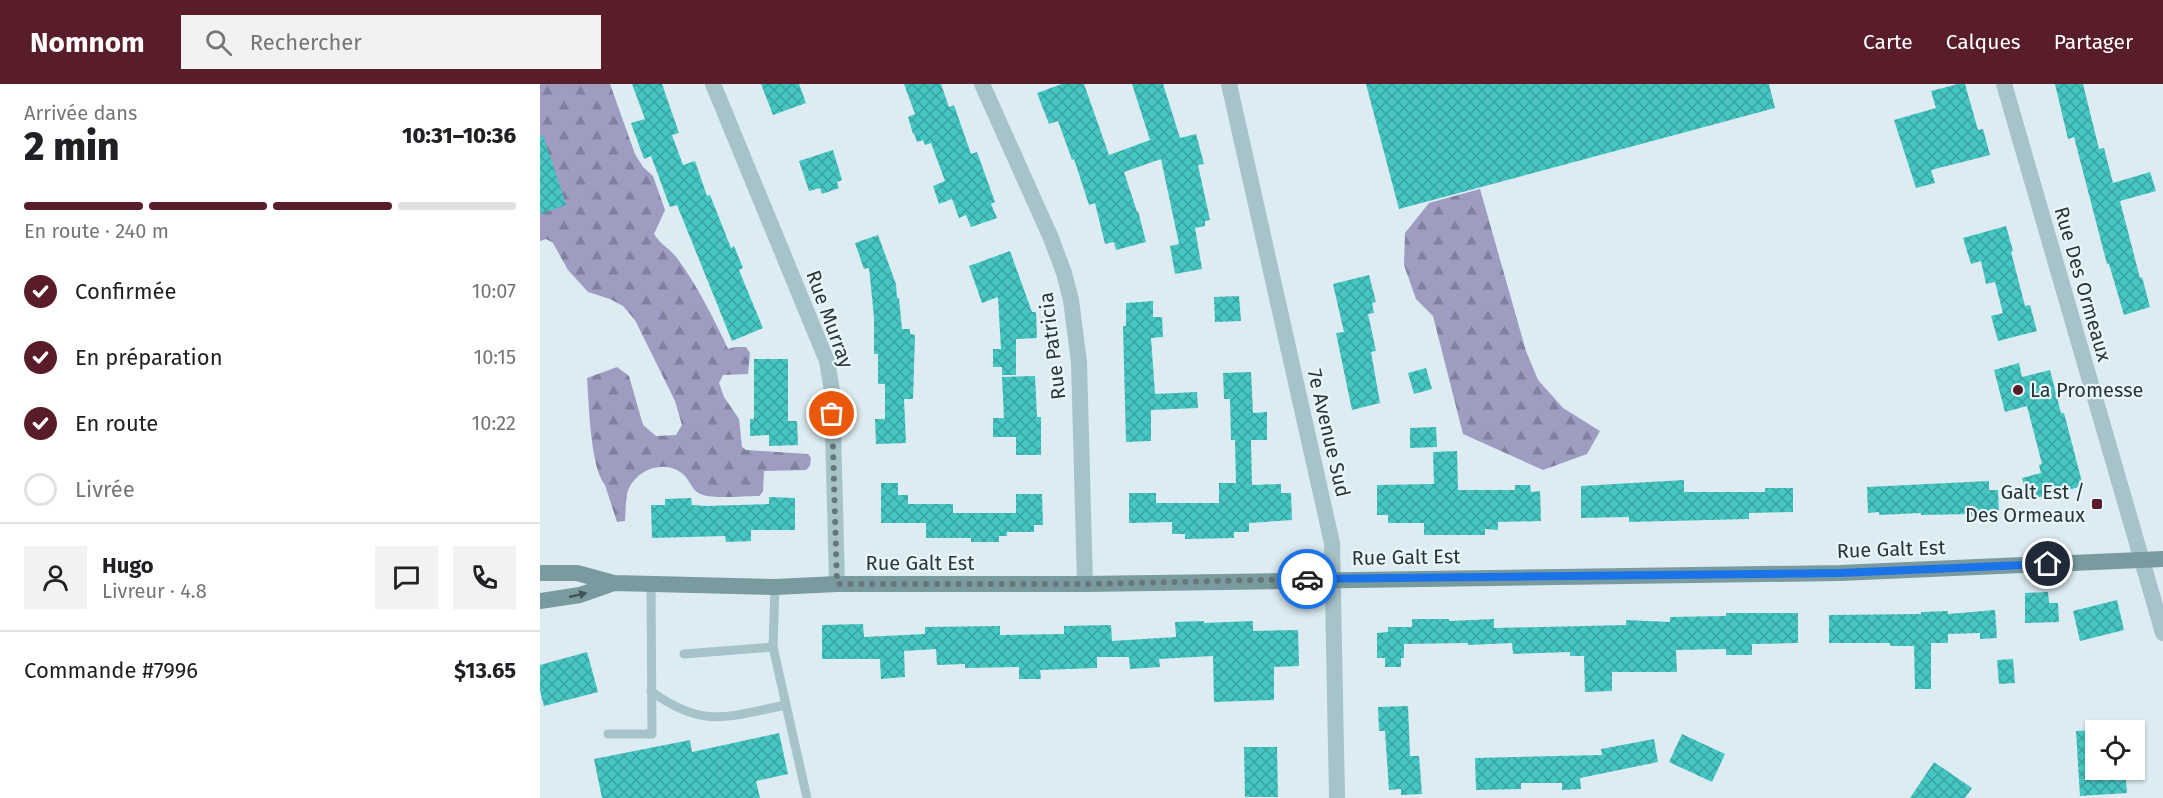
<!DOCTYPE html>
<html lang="fr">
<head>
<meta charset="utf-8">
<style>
  body { margin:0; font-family:"Fira Sans",sans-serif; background:#f2f2f2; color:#202124; height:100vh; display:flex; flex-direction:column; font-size:22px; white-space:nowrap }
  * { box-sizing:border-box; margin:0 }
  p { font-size:20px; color:#757577 }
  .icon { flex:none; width:33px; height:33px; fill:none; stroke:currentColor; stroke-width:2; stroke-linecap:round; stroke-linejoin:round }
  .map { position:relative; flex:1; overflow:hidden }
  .details { display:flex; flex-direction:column; background:#fff; width:540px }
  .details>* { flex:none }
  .fabs { position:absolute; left:1545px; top:636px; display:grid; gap:12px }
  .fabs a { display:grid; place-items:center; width:60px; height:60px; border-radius:0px; background:#fff; box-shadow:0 2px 4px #0004; font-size:30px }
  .pin { position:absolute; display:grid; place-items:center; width:51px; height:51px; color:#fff; margin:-26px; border:3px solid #fff; border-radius:50%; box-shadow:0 2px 6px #0007 }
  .courier { position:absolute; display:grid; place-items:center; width:60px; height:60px; margin:-30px; border:4px solid #1a73e8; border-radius:50%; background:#fff; color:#222; box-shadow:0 2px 8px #0007 }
  .summary em { font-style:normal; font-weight:800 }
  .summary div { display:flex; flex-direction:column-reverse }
  .summary { display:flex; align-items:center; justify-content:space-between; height:102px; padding:0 24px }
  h1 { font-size:39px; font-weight:800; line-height:45px }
  .bar { display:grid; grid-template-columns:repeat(4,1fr); gap:9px 6px; align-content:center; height:72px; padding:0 24px }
  .bar i { height:8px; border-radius:4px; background:#e0e0e0 }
  .bar .on { background:#581d29 }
  .bar p { grid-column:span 4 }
  .line { display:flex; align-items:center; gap:15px; padding:0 24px; border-top:2px solid #e0e0e0 }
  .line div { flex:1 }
  .round { display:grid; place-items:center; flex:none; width:63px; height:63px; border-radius:0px; background:#f2f2f2 }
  ol { padding:0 24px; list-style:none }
  li { display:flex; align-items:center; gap:18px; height:66px }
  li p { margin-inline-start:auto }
  li .icon { padding:6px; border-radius:50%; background:#581d29; color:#fff; stroke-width:4 }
  li:last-child { color:#757577 }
  li i { width:33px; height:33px; border:3px solid #e0e0e0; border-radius:50% }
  header { display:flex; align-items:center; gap:36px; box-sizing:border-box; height:84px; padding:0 30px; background:#581d29; color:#fff }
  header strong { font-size:28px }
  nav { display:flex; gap:33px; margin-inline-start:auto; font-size:21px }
  .search { width:420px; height:54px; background:#f2f2f2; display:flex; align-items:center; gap:15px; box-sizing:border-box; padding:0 21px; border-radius:0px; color:#757577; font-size:22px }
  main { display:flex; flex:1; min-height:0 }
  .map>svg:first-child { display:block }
</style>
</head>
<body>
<header>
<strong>Nomnom</strong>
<div class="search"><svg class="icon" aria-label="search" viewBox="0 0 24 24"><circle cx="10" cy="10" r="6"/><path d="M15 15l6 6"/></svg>Rechercher</div>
<nav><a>Carte</a><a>Calques</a><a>Partager</a></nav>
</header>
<main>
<section class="details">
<div class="summary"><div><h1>2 min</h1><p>Arrivée dans</p></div><em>10:31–10:36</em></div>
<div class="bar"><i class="on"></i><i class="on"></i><i class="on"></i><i></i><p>En route · 240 m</p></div>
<ol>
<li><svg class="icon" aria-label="check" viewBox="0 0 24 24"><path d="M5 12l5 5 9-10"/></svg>Confirmée<p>10:07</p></li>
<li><svg class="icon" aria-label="check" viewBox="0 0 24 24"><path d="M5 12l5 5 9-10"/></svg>En préparation<p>10:15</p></li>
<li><svg class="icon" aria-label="check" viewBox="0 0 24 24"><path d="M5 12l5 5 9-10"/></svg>En route<p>10:22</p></li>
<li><i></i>Livrée</li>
</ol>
<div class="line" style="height:108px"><a class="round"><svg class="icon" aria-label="person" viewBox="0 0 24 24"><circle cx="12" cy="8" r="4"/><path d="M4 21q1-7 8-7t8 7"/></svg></a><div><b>Hugo</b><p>Livreur · 4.8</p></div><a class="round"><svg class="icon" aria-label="chat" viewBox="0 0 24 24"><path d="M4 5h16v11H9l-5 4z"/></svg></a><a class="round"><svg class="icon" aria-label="phone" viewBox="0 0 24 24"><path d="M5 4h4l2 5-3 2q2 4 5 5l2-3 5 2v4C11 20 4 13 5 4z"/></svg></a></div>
<div class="line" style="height:78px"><div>Commande #7996</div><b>$13.65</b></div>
</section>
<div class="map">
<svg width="1623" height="714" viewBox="0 0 1623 714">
  <defs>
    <pattern id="forest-firs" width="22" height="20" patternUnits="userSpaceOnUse" patternTransform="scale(1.5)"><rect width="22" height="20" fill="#9e9cc1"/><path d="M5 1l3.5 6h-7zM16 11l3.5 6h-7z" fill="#81809e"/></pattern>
    <pattern id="building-cross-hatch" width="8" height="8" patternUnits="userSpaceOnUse" patternTransform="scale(1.5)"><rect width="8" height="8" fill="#46c6c3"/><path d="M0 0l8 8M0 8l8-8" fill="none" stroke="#3aa29f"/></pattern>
  </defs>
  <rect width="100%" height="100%" fill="#dcecf2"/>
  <!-- forest -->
  <path fill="url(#forest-firs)" d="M0,0H70L95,70L103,83L113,92L125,126L114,150C121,161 130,165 137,174C157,201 174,235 188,265L195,263H206L210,269L208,290L183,291L179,299L184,313L199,335L202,363L206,366L268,370L271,374L270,382L266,386L224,387L223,407L219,412C205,412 175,415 163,411C152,408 151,398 144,391C126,375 99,384 89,404C85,413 86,427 85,437L77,438L65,401C50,383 49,319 47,294L77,283L89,292L103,341L116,352L136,351L142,341L135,317L95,236L83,222L70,215L48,208L28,186L13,159L6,155L0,157Z
    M940,105L986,267L998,296L1023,324L1060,347L1047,370L1003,386L923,350L893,232L876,215L864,181L865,149L889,119Z"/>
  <!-- building -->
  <path fill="url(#building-cross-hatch)" d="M92,0H122L139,49L132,51L143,81L155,77L167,112L170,111L191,164L194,162L203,184L199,186L203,196L223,244L192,257L137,121L130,123L111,72L104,75L91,39L105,35Z
    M221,0H259L266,19L233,31Z
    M364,0H401L409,23L414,21L431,70L437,68L455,118L451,120L457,134L431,143L426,131L419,134L412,115L399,120L393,102L405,97L391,59L385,61L383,56L377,58L374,49L373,50L368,33L375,30Z
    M522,0H544L569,71L610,56L592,0H623L640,54L656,50L664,80L658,81L670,136L665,137V142L655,144L662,185L635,190L630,162L639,160L621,75L584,88L597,128L598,127L606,158L576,166L574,158L565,160L555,119L549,121L534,75L532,76L518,37L509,40L497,9Z
    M826,0H1229L1235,24L859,125Z
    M1418,0H1425L1438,46L1443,45L1450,71L1391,86L1395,99L1376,104L1354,36L1396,24L1391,7Z
    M1515,0H1543L1559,65L1564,64L1573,99L1610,88L1616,107L1580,117L1600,194L1602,193L1610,223L1584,231L1569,180H1567L1534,53L1528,55Z
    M3,51L26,121L0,130V52Z
    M293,66L302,96L297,98L299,104L282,110L280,104L269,107L259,77Z
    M1466,142L1473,167L1471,168L1485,222L1490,221L1497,247L1458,257L1451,232L1463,229L1455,198L1446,200L1441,177L1431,180L1423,154Z
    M338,151L356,200L357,214H359L362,245H370V250L375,251L373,315H364L366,359L336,360L335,335H345V300H338V270H334V233L329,184L324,185L315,159Z
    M470,167L492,228H496L497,254L476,255V291H462V283H453V265H461L458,213L442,219L429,182Z
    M829,191L836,218L832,219L834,229L828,230L836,267L831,268L840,319L812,326L796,249L804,248L793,200Z
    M699,212L701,237L675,238L674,213Z
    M613,217V233H622L623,253L611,254L615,310L657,308L658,324L611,326V357L586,358L583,242H586V219Z
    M214,275H248V337H257L258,361L229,362V351L210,352V335H214Z
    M1479,279L1482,293L1510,286L1521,329H1524L1543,402L1488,416L1482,394L1501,389L1499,381L1502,380L1487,322L1465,328L1454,286Z
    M886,284L892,305L874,310L868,289Z
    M711,288L713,329L727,328V356H711L712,401L741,400V409H751L752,436L709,439V448H694V454L645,455V450H632V438L589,439V409H616V419H679V399H696L695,356H691L690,315H684L683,289Z
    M495,292L497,333H501V371H476V353H453V334H464L462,293Z
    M896,343L897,363L870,364V344Z
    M917,367L918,406H975V401H990L991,408L1000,407L1001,437L958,438V446L945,445V451H884V439H848V431H837V401L894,400L893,368Z
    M1144,396V408H1225V404H1253V428L1209,429V435L1089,438V433L1041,434V402Z
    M1449,397V406H1458L1459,431L1431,432V430L1381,431V429L1339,431V428L1328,429L1327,403Z
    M341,399H358V411H368V420H413V429H476V410H502L503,441H494V448H467V452H459V458H431V454H386V439H341Z
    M229,413L255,414V446H211V457L186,458L185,452L112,454L111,421H125V415L151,414L152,421L166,422L229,420Z
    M1508,508L1509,519H1518L1519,538L1485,539V509Z
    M1577,516L1584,546L1540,557L1533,527Z
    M1455,526L1457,554L1440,555V549L1408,550V559H1391V605H1375L1374,562H1350V559H1289V531L1381,530V528L1408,527V530Z
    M1186,529H1258V559L1212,560V571H1186V565L1136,566L1137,588H1072V607L1045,608L1044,572H1030V568L973,570L972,559L928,561V559L864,560V574H861V583H845V574H837V549L848,548V543H872V535H909V537L954,535V544L1002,543L1086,541V536L1130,538V533L1186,532Z
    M664,537V539L713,537V547L758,546L759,582L734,583V616L674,618L673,572L619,575L620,583L590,585L589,573H557V584L500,586L501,595H479V583L425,584V580L397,581L396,565L364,567L365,593L341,595L340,575H282V541L323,540L324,553L385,550V543L460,542V551L524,550V542L571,541L572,557L636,553L635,538Z
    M47,568L58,608L4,622L0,607V581Z
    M1473,575L1475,599L1459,600L1457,576Z
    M868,622L870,672H879L882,710L861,711V705L849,706L845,647H839L838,623Z
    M1556,646V686H1585L1587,709L1540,712L1536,647Z
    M239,649L248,690L216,697L220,714H62L54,675L150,656L152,668Z
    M1142,650L1185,670L1172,698L1129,678Z
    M1114,655L1118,678L1040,694L1041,705L1022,706V699H981V705L936,706L935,674L1062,671L1061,665Z
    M704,663H737L738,713H705Z
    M1394,678L1432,704L1425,714H1370Z"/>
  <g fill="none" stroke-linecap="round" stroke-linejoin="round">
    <!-- service -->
    <path stroke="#a7c3ca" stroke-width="9" d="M235,503L233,563L267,714
      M144,570L233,563
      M111,607C162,645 188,633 245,621
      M68,650H112L111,500"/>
    <!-- minor -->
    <path stroke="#a7c3ca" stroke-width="16" d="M173,0L287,277L292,307L297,500
      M442,0L511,154L524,189L531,216L539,278L545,500
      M689,0L792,459L797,714
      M1464,0L1623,549"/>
    <!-- secondary -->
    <path stroke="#799a9e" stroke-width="16" d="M0,489H37L74,499L235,503L297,500H545L1300,489L1623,475
      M0,517L40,511L74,499"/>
  </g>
  <!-- one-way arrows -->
  <defs><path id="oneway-solid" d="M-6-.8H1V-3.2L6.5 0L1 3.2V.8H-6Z" transform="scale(1.5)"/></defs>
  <use fill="#405456" href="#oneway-solid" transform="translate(38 511) rotate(-13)"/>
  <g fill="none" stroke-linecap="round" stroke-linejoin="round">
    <!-- done -->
    <path stroke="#677678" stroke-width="6" stroke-dasharray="0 10.8" d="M292,330L297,500H545L767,495"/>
    <!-- route -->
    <path stroke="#1a73e8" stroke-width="8" d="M767,495L1300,489L1508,480"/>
  </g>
  <!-- markers -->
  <g fill="#581d29" stroke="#e8f5fa" stroke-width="2">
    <circle cx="1478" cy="306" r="6"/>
    <rect x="1551" y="414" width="12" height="12" rx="3"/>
  </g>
  <g text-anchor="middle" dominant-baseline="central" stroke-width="4.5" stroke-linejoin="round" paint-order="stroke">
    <!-- street labels -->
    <g font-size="20" fill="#283637" stroke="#e8f5fa">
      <text transform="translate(1543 200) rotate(74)">Rue Des Ormeaux</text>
      <text transform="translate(290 235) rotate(70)">Rue Murray</text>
      <text transform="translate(512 262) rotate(-97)">Rue Patricia</text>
      <text transform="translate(789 349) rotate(77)">7e Avenue Sud</text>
      <text transform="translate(1351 465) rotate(-2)">Rue Galt Est</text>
      <text transform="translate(866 473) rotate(-1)">Rue Galt Est</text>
      <text x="380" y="479">Rue Galt Est</text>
    </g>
    <!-- poi labels -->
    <g font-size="20" fill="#283637" stroke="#e8f5fa" text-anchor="start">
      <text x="1490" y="306">La Promesse</text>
      <text x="1545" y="408" text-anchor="end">Galt Est /<tspan x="1545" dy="23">Des Ormeaux</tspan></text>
    </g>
  </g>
</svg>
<div class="fabs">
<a><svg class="icon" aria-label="locate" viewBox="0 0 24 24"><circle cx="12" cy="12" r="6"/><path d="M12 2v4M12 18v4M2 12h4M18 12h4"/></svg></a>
</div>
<div class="pin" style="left:292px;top:330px;background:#ea580c"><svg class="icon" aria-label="bag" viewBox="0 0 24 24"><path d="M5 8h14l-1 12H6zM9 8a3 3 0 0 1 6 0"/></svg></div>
<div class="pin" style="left:1508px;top:480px;background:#1f2937"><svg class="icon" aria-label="home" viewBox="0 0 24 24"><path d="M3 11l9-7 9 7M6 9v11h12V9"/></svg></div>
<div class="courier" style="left:767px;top:495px"><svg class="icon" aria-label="car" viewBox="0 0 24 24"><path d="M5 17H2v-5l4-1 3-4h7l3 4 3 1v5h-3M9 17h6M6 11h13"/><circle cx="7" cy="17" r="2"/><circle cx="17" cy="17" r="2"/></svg></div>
</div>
</main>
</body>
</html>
